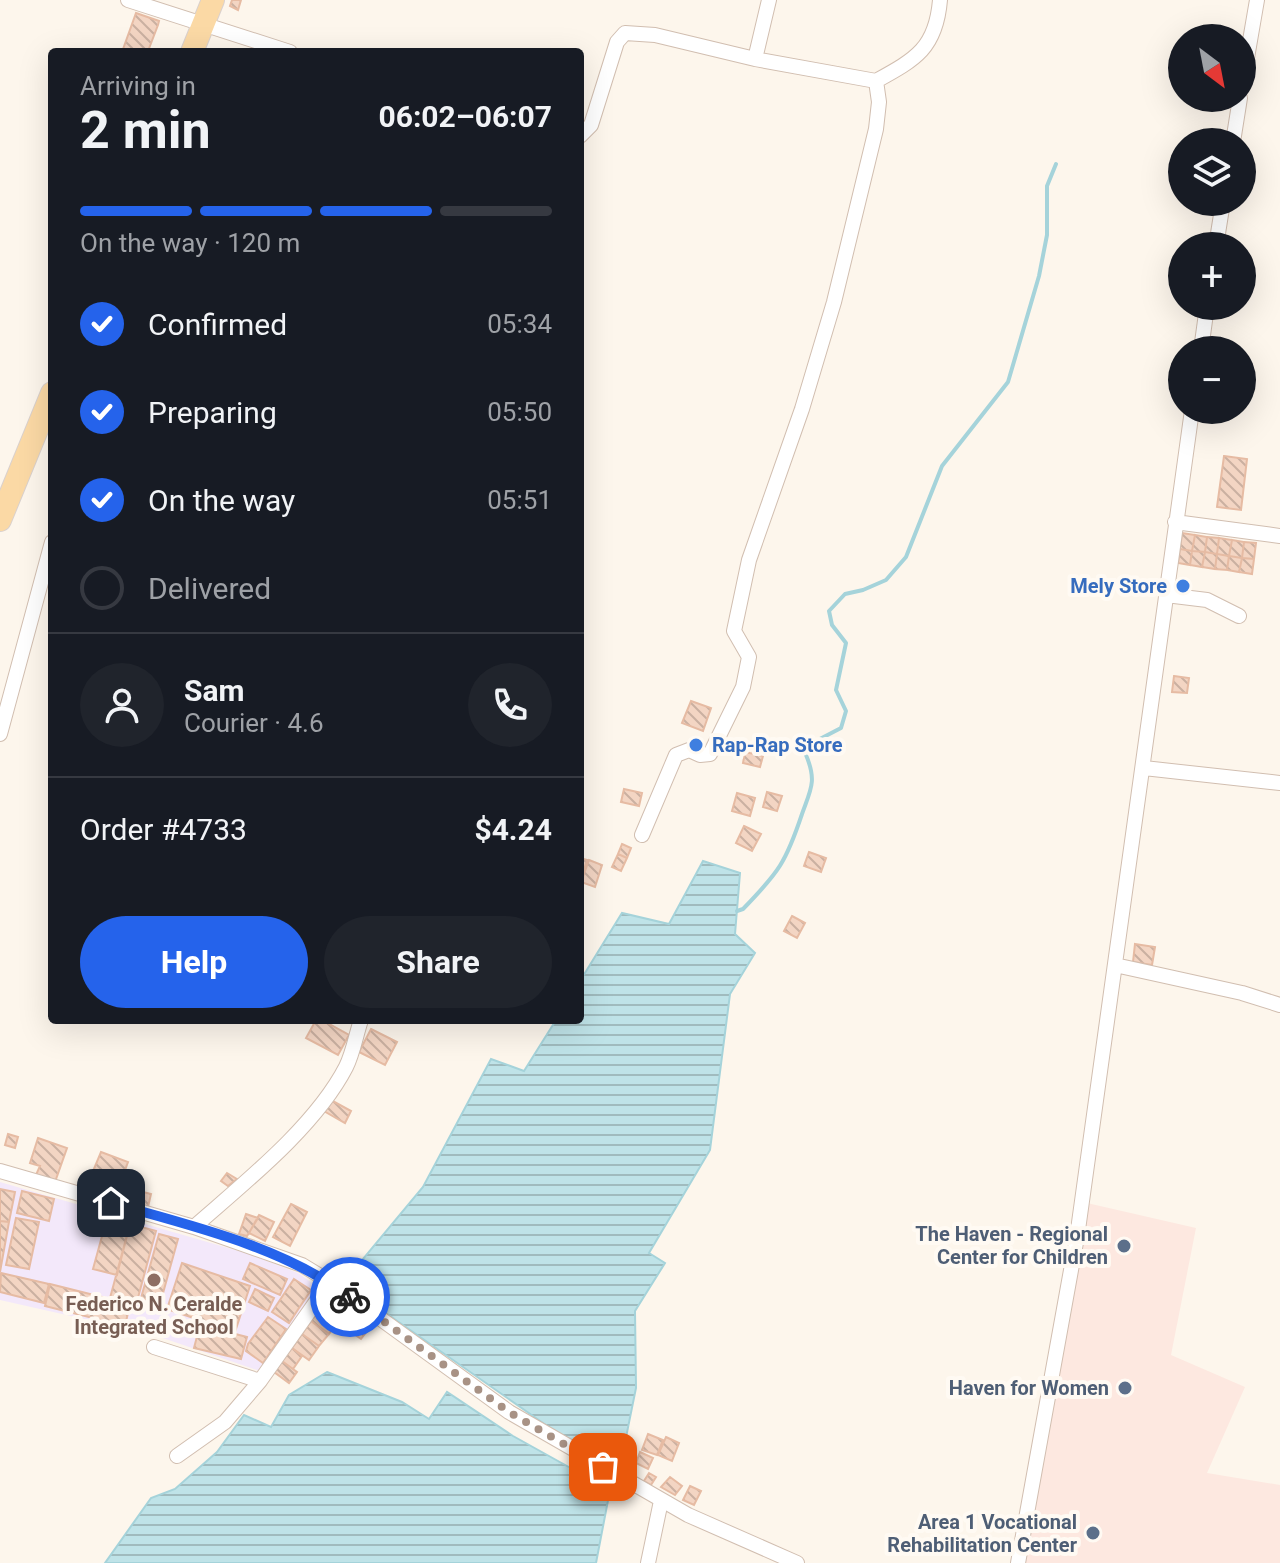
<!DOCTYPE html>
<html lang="en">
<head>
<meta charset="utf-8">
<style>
  body { margin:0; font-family:Roboto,sans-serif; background:#20242c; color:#f1f3f6; height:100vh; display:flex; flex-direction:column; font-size:30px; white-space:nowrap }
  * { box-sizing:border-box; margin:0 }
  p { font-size:26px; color:#9ea1a6 }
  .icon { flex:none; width:44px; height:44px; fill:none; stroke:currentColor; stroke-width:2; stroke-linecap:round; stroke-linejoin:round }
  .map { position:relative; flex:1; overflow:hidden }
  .details { position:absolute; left:48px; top:48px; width:536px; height:976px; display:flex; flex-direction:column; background:#171b24; border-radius:8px; box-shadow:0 8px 32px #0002 }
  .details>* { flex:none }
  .needle { width:52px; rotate:148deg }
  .buttons { position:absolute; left:1168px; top:24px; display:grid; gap:16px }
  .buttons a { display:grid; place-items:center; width:88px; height:88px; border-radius:50%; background:#171b24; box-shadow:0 8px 32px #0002; font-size:40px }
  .pin { position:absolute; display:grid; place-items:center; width:68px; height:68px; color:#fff; margin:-34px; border-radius:16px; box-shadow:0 4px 12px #0006 }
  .courier { position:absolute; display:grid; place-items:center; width:80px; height:80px; margin:-40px; border:6px solid #2563eb; border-radius:50%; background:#fff; color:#222; box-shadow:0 2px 10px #0007 }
  .summary em { font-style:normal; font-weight:700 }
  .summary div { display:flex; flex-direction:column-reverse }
  .summary { display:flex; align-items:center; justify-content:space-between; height:136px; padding:0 32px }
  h1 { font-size:52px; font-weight:700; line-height:60px }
  .bar { display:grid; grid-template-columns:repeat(4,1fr); gap:12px 8px; align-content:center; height:96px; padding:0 32px }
  .bar i { height:10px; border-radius:6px; background:#363941 }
  .bar .selected { background:#2563eb }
  .bar p { grid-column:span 4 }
  .line { display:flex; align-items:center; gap:20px; padding:0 32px; border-top:2px solid #363941 }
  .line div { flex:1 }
  .round { display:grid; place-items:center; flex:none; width:84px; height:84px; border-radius:42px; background:#20242c }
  ol { padding:0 32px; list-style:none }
  li { display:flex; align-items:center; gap:24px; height:88px }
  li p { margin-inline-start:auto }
  li .icon { padding:8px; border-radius:50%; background:#2563eb; color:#fff; stroke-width:4 }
  li:last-child { color:#9ea1a6 }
  li i { width:44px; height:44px; border:4px solid #363941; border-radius:50% }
  .action { display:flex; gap:16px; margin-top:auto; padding:16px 32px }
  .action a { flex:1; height:92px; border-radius:48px; background:#2563eb; color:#fff; font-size:32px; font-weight:700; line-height:92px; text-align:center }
  .action a+a { background:#20242c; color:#f1f3f6 }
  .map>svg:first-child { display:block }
</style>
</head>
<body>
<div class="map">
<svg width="1280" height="1563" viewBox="0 0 1280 1563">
  <defs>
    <pattern id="water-rules" width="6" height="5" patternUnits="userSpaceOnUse" patternTransform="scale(2)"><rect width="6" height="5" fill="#bfe3e8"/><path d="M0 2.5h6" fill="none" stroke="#a0bbbe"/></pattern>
    <pattern id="building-back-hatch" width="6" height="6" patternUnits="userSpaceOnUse" patternTransform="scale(2)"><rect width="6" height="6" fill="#f3d5c3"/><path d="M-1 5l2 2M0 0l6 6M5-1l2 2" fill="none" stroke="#cab0a1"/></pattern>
  </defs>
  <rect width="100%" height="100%" fill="#fdf6ec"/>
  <!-- commercial -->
  <path fill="#fde8e0" d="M1087,1203L1196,1228L1171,1355L1245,1387L1207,1473L1280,1485V1563H1024Z"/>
  <!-- education -->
  <path fill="#f3e8fa" d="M0,1182L249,1254L298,1273L319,1288L263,1372L151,1334L0,1300Z"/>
  <!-- water -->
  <path fill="url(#water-rules)" stroke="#a5d3da" stroke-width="2" d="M703,861L740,873L735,934L755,953L730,994L710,1150L649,1253L665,1263L635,1311L636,1388L620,1467L553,1430L343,1283L423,1187L491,1059L524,1071L556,1020H580V981L622,913L669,924Z
    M327,1372L402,1402L429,1419L447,1392L513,1436L610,1490L596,1563H105L151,1498L175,1489L217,1452L244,1415L271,1427L289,1395Z"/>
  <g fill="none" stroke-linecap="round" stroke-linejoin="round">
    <!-- stream -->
    <path stroke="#a5d3da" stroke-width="4" d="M737,911L743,909C779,872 786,862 802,814C811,789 817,781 806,755L816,741L841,728L846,711L836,690L846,643L832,625L829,611L845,594L863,590L886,580L906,557L942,466L1008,382L1039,276L1047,235V186L1056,164"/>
  </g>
  <!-- building -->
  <path fill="url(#building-back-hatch)" stroke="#e6bba3" stroke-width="2" d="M232,0H241L238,10L230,6Z
    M136,13L159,21L158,25L148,51L142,49L140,52H122Z
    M1224,456L1247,459L1241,510L1217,507Z
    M1182,533L1195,535L1192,551L1180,549Z
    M1195,535L1207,537L1205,552L1192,551Z
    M1207,537L1219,538L1217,554L1205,552Z
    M1219,538L1232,540L1229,556L1217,554Z
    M1232,540L1244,542L1242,558L1229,556Z
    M1244,542L1256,543L1254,559L1242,558Z
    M1180,549L1192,551L1190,565L1178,563Z
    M1192,551L1205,552L1202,567L1190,565Z
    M1205,552L1217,554L1215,569L1202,567Z
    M1217,554L1229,556L1227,570L1215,569Z
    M1229,556L1242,558L1239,572L1227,570Z
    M1242,558L1254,559L1252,574L1239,572Z
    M1180,580L1188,581L1187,591L1178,590Z
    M1174,676L1189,678L1187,693L1172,692Z
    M691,701L711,708L703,731L682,723Z
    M745,752L763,756L760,767L743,763Z
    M624,789L642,793L639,806L621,802Z
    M767,792L782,796L777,811L763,807Z
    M737,793L755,798L750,816L732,811Z
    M744,826L761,834L752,851L736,843Z
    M622,844L631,848L627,858L618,854Z
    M809,852L826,858L821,872L804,866Z
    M618,854L627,858L621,871L612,867Z
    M580,858L587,860L580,883Z
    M589,860L602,865L595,887L581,882Z
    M792,916L805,923L797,938L784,931Z
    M1135,944L1155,947L1152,965L1133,962Z
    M316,1020H322L349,1035L338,1055L306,1038Z
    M371,1029L397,1042L385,1065L359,1052Z
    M329,1099L351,1111L345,1123L322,1110Z
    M8,1134L18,1137L15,1148L5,1145Z
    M38,1138L67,1148L55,1182L36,1175L40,1166L30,1163Z
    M101,1152L128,1162L119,1186L91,1176Z
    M227,1173L237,1179L228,1186L221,1181Z
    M0,1189L15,1192L9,1222L0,1221Z
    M22,1191L54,1199L49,1221L17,1213Z
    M139,1191L151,1194L148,1207L136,1204Z
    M291,1204L307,1212L290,1246L273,1237Z
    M246,1214L258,1218L247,1236L239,1234Z
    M259,1215L274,1222L265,1241L249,1233Z
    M16,1218L39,1222L29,1269L6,1265Z
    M107,1218L130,1224L117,1275L93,1269Z
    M0,1221L9,1222L0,1272Z
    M130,1224L156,1231L136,1305L110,1298Z
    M159,1234L178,1239L160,1304L141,1298Z
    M182,1263L250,1286L235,1332L167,1309Z
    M250,1263L287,1279L280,1295L243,1279Z
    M1,1273L49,1284L44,1303L0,1292Z
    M294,1279L311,1290L289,1323L272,1312Z
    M50,1284L130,1304L125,1326L45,1306Z
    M255,1289L274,1298L268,1311L249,1302Z
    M330,1296L351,1312L344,1321L323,1306Z
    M323,1306L340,1318L329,1334L311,1321Z
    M351,1312L371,1326L361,1339L341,1325Z
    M268,1317L286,1329L263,1363L246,1351L248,1344Z
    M311,1321L329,1334L319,1346L302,1334Z
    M200,1325L247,1337L241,1359L194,1348Z
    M302,1334L319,1346L309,1360L292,1348Z
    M292,1348L302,1356L293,1369L282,1361Z
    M282,1361L297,1372L289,1383L274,1372Z
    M648,1434L663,1440L657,1455L642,1450Z
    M666,1437L679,1443L672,1461L658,1455Z
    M640,1452L653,1458L648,1469L636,1463Z
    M649,1473L656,1477L651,1485L644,1481Z
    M670,1477L682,1486L675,1495L661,1487Z
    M690,1486L701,1491L694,1505L683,1500Z"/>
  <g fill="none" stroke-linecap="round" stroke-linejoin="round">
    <!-- minor casing -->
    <g stroke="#d1beb0" stroke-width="16">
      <path id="minor" d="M128,0L290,52
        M755,59L769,0
        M1242,87L1257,0
        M580,136L591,125L617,42L625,33L655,35L755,59L876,81C916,59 936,48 940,0
        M1233,142L1240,98
        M1216,246L1223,202
        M1201,350L1207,306
        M1175,522L1280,536
        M1166,595L1207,600L1239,616
        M0,734L52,542
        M1144,768L1280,783
        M642,835L676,755L689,750L700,755L710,754L743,687L749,657L734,631L749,560L802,409L834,302L876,129L879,102L876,81
        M1115,965L1242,993L1280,1005
        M0,1171L194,1227L302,1265L330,1282L509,1412L688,1515L797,1563
        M194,1227C244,1183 315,1127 346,1067C353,1053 356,1035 361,1020
        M154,1347L260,1381L225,1422L177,1456
        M260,1381L330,1282
        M648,1563L661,1501
        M1018,1563L1077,1237L1192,410"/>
    </g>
    <!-- primary casing -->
    <g stroke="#dad1cd" stroke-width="24">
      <path id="primary" d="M192,52L213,0
        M0,520L52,393"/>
    </g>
    <!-- minor -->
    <use href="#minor" stroke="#fff" stroke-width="14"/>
    <!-- primary -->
    <use href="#primary" stroke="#fbd9a5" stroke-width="22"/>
  </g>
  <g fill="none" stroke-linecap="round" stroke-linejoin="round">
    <!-- done -->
    <path stroke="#a89285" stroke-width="8" stroke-dasharray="0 14.4" d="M350,1297L509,1412L603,1467"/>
    <!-- route -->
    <path stroke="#2563eb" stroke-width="10" d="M111,1203C192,1226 281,1246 350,1297"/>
  </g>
  <!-- markers -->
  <g fill="#3f7fe0" stroke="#fffaf3" stroke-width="3">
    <circle cx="1183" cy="586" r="8"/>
    <circle cx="696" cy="745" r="8"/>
  </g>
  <g fill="#5c6f8a" stroke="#fffaf3" stroke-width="3">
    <circle cx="1124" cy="1246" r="8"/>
    <circle cx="1125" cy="1388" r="8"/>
    <circle cx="1093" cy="1533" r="8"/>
  </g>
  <circle fill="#8d6e63" stroke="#fffaf3" stroke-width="3" cx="154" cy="1280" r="8"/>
  <g text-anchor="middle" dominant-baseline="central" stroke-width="8" stroke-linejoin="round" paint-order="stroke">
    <!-- shop labels -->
    <g font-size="20" font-weight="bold" fill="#366cbe" stroke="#fffaf3" text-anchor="end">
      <text x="1167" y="586">Mely Store</text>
      <text x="712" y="745" text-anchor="start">Rap-Rap Store</text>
    </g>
    <!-- service labels -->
    <g font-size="20" font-weight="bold" fill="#4e5e75" stroke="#fffaf3" text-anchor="end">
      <text x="1108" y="1234">The Haven - Regional<tspan x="1108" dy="23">Center for Children</tspan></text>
      <text x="1109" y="1388">Haven for Women</text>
      <text x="1077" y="1522">Area 1 Vocational<tspan x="1077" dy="23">Rehabilitation Center</tspan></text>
    </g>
    <!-- education labels -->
    <g font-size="20" font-weight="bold" fill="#785e54" stroke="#fffaf3">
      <text x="154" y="1304">Federico N. Ceralde<tspan x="154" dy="23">Integrated School</tspan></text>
    </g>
  </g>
</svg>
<div class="buttons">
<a><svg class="needle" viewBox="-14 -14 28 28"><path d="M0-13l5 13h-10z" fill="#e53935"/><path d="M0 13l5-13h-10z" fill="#9ea1a6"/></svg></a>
<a><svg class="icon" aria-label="layers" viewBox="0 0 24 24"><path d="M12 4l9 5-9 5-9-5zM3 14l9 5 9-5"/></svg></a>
<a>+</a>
<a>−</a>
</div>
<div class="pin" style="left:603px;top:1467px;background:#ea580c"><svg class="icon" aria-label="bag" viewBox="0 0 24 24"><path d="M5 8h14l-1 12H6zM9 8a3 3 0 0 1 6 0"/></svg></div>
<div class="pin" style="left:111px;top:1203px;background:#1f2937"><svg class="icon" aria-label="home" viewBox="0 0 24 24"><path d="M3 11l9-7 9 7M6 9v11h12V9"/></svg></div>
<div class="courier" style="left:350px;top:1297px"><svg class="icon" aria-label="bike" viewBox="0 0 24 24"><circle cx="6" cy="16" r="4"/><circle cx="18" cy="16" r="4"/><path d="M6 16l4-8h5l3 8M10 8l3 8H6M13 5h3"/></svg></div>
<section class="details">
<div class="summary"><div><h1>2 min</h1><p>Arriving in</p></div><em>06:02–06:07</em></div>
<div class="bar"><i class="selected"></i><i class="selected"></i><i class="selected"></i><i></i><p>On the way · 120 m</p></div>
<ol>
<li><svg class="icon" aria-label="check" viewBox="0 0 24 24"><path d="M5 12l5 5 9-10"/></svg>Confirmed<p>05:34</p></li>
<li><svg class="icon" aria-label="check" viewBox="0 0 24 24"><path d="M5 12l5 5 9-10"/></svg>Preparing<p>05:50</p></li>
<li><svg class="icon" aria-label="check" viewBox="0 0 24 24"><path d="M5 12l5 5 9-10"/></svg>On the way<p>05:51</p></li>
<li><i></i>Delivered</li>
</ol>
<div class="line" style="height:144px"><a class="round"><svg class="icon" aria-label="person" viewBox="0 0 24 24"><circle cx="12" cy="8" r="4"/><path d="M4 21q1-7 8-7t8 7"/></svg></a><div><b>Sam</b><p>Courier · 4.6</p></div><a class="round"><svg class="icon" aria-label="phone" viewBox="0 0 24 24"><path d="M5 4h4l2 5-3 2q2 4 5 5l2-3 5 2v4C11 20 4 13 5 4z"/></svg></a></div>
<div class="line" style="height:104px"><div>Order #4733</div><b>$4.24</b></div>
<div class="action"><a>Help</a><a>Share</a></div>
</section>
</div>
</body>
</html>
